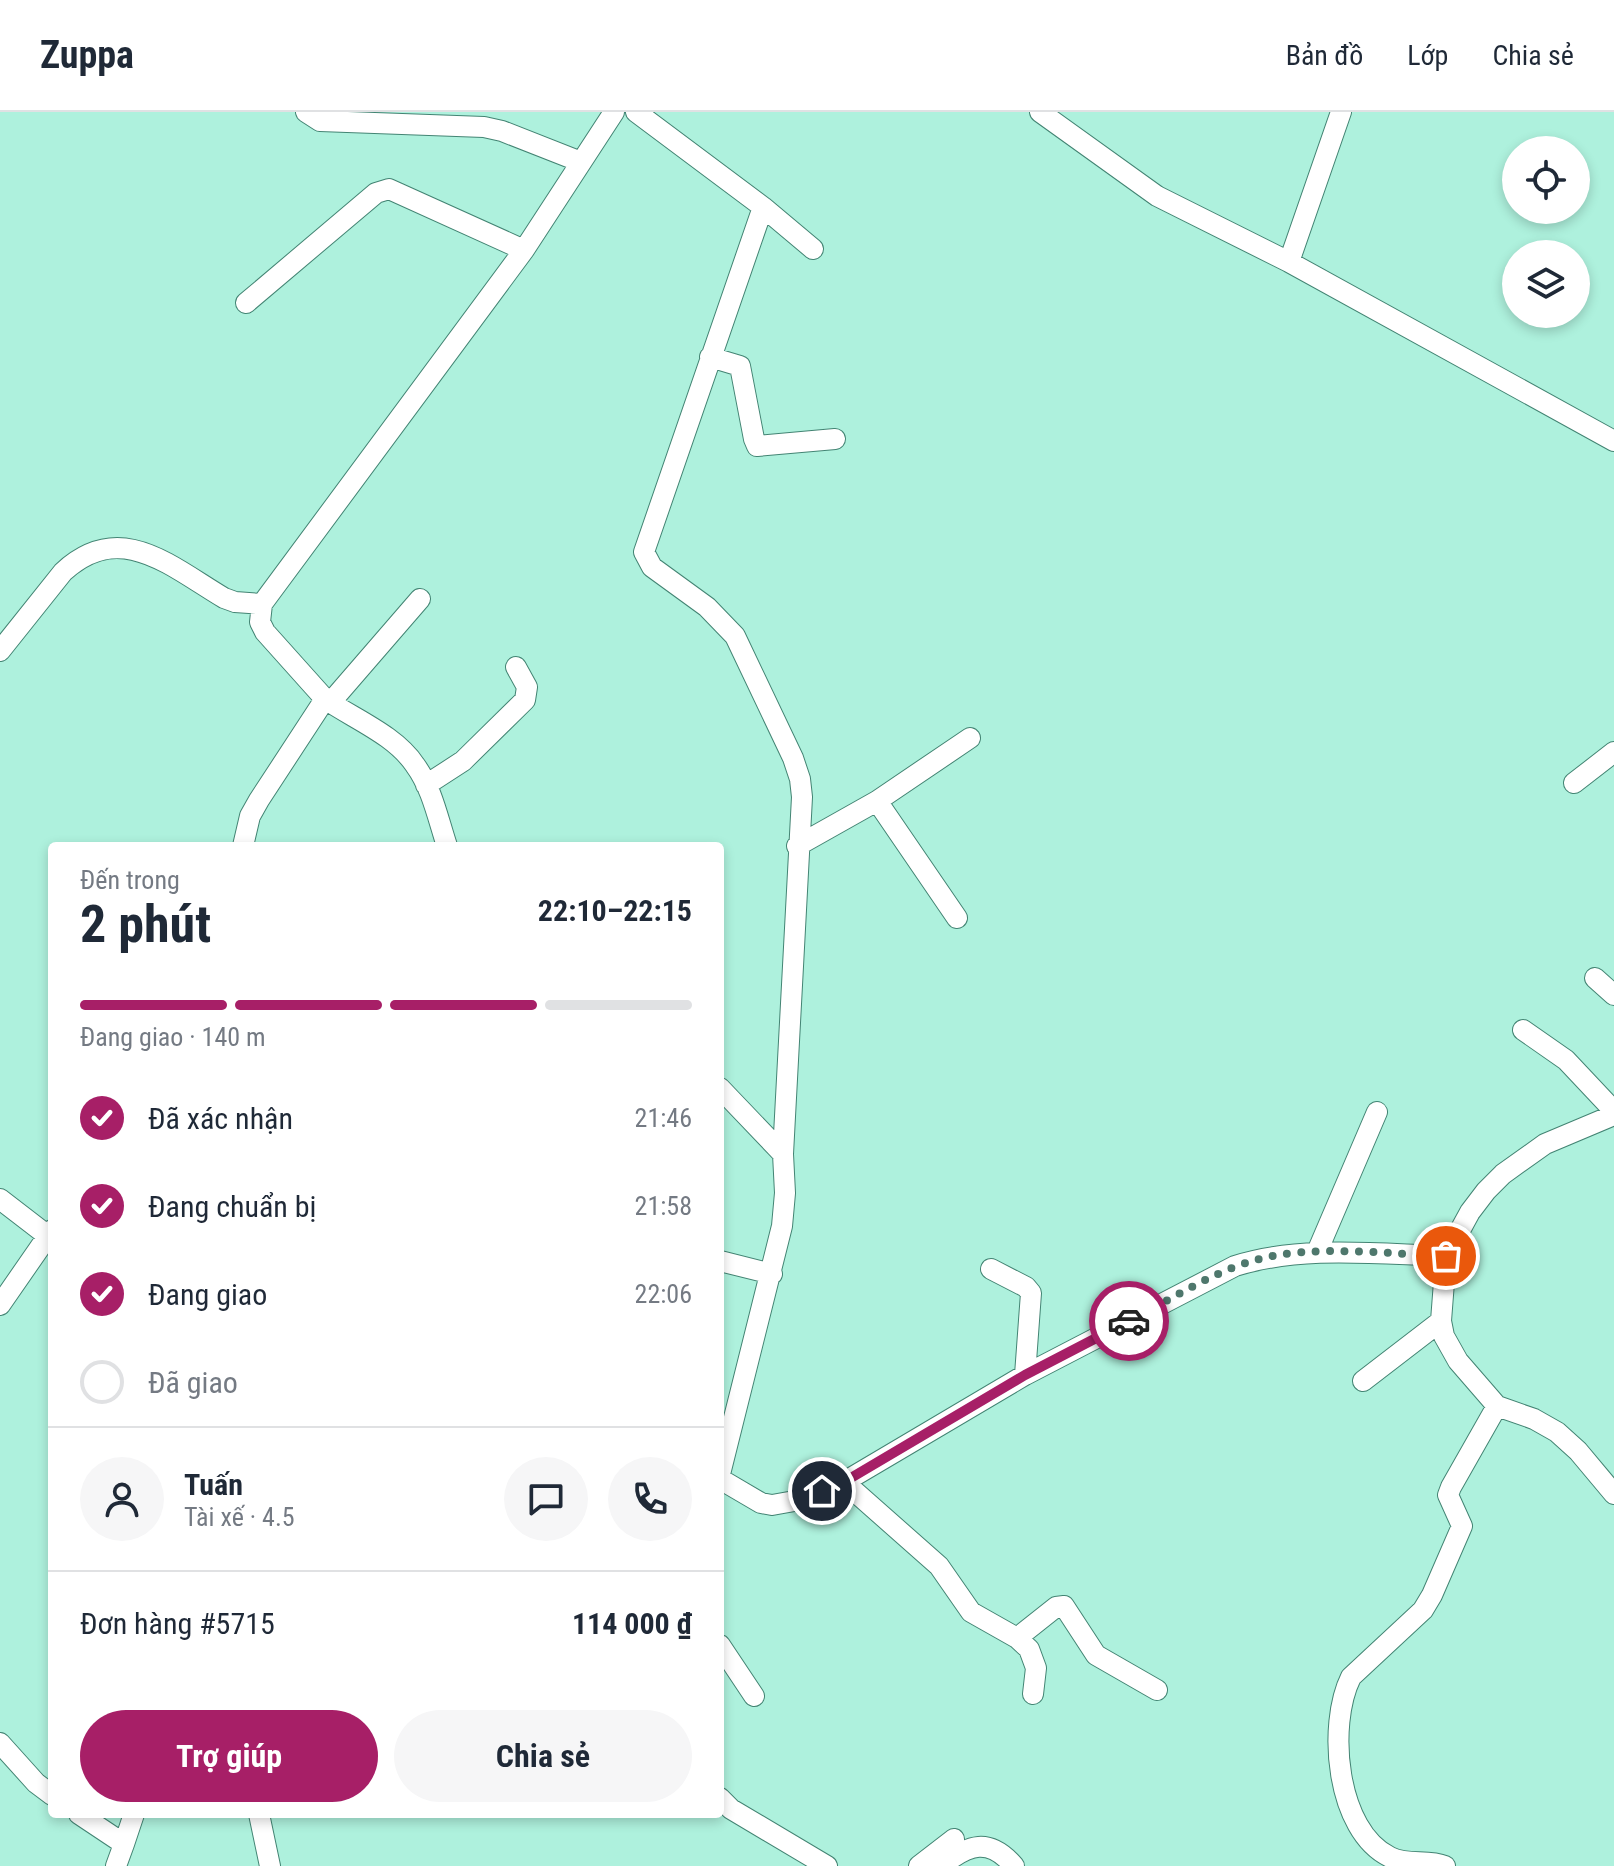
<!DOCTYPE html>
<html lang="vi">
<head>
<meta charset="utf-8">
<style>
  body { margin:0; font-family:"Roboto Condensed",sans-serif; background:#f6f6f7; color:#1f2937; height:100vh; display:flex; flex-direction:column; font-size:30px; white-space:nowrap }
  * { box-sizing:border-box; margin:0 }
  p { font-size:26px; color:#747a83 }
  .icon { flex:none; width:44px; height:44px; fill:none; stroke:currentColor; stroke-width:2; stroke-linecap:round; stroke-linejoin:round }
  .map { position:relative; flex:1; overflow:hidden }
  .panel { position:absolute; left:48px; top:730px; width:676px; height:976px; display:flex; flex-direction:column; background:#fff; border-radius:8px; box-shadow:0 4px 12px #0003 }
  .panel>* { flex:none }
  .buttons { position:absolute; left:1502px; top:24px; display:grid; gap:16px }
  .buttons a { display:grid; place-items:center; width:88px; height:88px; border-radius:50%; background:#fff; box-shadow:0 4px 12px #0003; font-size:40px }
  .pin { position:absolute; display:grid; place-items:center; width:68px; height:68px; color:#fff; margin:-34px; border:4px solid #fff; border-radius:50%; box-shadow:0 2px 8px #0007 }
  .courier { position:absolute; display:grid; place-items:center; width:80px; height:80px; margin:-40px; border:6px solid #a71f67; border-radius:50%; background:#fff; color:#222; box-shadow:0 2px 10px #0007 }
  .headline em { font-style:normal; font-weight:700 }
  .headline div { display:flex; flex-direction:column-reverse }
  .headline { display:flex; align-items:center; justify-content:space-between; height:136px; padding:0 32px }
  h1 { font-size:52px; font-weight:700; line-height:60px }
  .bar { display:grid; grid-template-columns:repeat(4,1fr); gap:12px 8px; align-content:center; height:96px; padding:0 32px }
  .bar i { height:10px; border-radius:6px; background:#e0e1e3 }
  .bar .active { background:#a71f67 }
  .bar p { grid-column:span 4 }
  .line { display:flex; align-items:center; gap:20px; padding:0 32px; border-top:2px solid #e0e1e3 }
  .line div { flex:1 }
  .round { display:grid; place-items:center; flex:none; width:84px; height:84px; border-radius:42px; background:#f6f6f7 }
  ol { padding:0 32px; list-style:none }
  li { display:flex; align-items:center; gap:24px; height:88px }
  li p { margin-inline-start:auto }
  li .icon { padding:8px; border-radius:50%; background:#a71f67; color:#fff; stroke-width:4 }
  li:last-child { color:#747a83 }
  li i { width:44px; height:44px; border:4px solid #e0e1e3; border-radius:50% }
  .action { display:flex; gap:16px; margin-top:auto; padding:16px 32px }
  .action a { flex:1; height:92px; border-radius:48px; background:#a71f67; color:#fff; font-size:32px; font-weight:700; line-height:92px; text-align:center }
  .action a+a { background:#f6f6f7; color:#1f2937 }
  header { display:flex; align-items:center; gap:48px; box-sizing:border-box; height:112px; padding:0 40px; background:#fff; border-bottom:2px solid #e0e1e3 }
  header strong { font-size:38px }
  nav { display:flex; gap:44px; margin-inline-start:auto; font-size:28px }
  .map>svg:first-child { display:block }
</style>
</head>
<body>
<header>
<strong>Zuppa</strong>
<nav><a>Bản đồ</a><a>Lớp</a><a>Chia sẻ</a></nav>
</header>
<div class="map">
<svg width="1614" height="1754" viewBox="0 0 1614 1754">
  <rect width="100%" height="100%" fill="#aef1dd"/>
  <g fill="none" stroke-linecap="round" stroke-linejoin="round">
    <!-- minor casing -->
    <g stroke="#438473" stroke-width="22">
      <path id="minor" d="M306,0L320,9L484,15L502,19L581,50
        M636,0L763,95L644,440L652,455L707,495L735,524L793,646L800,667L802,685L783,1042L785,1081L782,1114L720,1362
        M1040,0L1157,84L1289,150L1614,329
        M763,95L813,137
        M1289,150L1341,0
        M246,191L376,81L389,77L524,138
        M710,245L740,254L754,327L757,334L835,327
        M0,539L63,460C120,407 170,454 224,486L235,490L262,492L524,138L614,0
        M325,587C354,607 395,623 415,653C432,676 438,707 447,734
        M330,591L420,487
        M1574,671L1614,640
        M426,673L463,649L525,588L527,575L516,555
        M877,689L957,806
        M243,734L250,704L259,688L325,587L265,520L260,510L262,492
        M797,734L877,689L970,626
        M1595,866L1614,883
        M1523,918L1566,948L1614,999
        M720,976L783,1042
        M1614,1003L1545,1032L1503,1062L1486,1079L1470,1100L1446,1144L1441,1209L1444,1224L1458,1249L1497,1294L1534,1307L1557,1320L1578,1339L1614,1382
        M0,1087L48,1124
        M1317,1140L1377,1000
        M720,1149L772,1162
        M991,1157L1026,1175L1031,1181L1025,1263
        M0,1193L52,1118
        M1363,1269L1441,1209
        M720,1367L761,1391L772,1393L800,1388L844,1370L1025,1263L1235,1154C1303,1133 1376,1142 1446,1144
        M844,1370L939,1454L971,1500L1017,1526L1029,1537L1036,1556L1033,1582
        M1017,1526L1056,1495L1064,1494L1096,1543L1157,1578
        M720,1533L754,1584
        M0,1631L36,1671L52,1683
        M720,1686L731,1697L827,1754
        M79,1702L124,1732L116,1754
        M259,1702L270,1754
        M124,1732L134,1702
        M919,1754L954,1727
        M941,1754C969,1732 989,1725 1014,1754
        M1445,1754C1427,1747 1408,1754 1390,1745C1336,1719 1327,1613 1351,1565L1423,1498L1432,1483L1462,1414L1448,1383L1451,1375L1497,1294"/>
    </g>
    <!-- minor -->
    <use href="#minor" stroke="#fff" stroke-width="20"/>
  </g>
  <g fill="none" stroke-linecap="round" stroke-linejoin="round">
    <!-- done -->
    <path stroke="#4e776c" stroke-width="8" stroke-dasharray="0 14.4" d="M1129,1209C1170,1188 1212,1160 1256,1148C1312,1132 1388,1142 1446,1144"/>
    <!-- route -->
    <path stroke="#a71f67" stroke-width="10" d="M822,1379L844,1370L1025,1263L1129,1209"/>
  </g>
</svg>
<div class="buttons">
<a><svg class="icon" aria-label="locate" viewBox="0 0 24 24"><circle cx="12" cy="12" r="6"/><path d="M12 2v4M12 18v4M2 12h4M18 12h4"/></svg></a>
<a><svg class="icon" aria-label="layers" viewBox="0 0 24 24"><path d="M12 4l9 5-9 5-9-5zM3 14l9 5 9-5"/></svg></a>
</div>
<div class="pin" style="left:1446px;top:1144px;background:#ea580c"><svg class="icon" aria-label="bag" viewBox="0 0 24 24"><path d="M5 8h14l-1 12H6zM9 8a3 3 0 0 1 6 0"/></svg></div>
<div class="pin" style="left:822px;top:1379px;background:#1f2937"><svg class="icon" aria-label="home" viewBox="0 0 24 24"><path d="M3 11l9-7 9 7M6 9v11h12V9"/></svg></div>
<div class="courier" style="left:1129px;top:1209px"><svg class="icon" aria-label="car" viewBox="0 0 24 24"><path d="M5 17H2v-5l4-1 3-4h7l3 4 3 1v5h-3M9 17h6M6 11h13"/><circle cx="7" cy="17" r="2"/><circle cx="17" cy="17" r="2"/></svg></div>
<section class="panel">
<div class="headline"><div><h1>2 phút</h1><p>Đến trong</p></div><em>22:10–22:15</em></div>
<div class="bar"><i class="active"></i><i class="active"></i><i class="active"></i><i></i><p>Đang giao · 140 m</p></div>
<ol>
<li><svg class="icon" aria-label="check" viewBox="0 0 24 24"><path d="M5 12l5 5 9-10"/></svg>Đã xác nhận<p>21:46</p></li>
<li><svg class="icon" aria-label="check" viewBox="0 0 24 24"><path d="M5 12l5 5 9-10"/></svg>Đang chuẩn bị<p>21:58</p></li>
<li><svg class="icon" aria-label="check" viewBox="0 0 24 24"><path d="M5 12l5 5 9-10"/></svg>Đang giao<p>22:06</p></li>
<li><i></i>Đã giao</li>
</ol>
<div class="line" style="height:144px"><a class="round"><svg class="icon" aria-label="person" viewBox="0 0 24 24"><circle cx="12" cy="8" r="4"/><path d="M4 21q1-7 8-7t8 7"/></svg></a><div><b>Tuấn</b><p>Tài xế · 4.5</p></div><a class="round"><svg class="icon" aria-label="chat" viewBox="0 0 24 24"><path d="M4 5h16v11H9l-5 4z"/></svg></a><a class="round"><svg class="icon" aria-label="phone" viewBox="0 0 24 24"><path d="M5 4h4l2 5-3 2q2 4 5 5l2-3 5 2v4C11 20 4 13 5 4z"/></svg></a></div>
<div class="line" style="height:104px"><div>Đơn hàng #5715</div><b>114 000 ₫</b></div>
<div class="action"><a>Trợ giúp</a><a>Chia sẻ</a></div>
</section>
</div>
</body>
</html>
